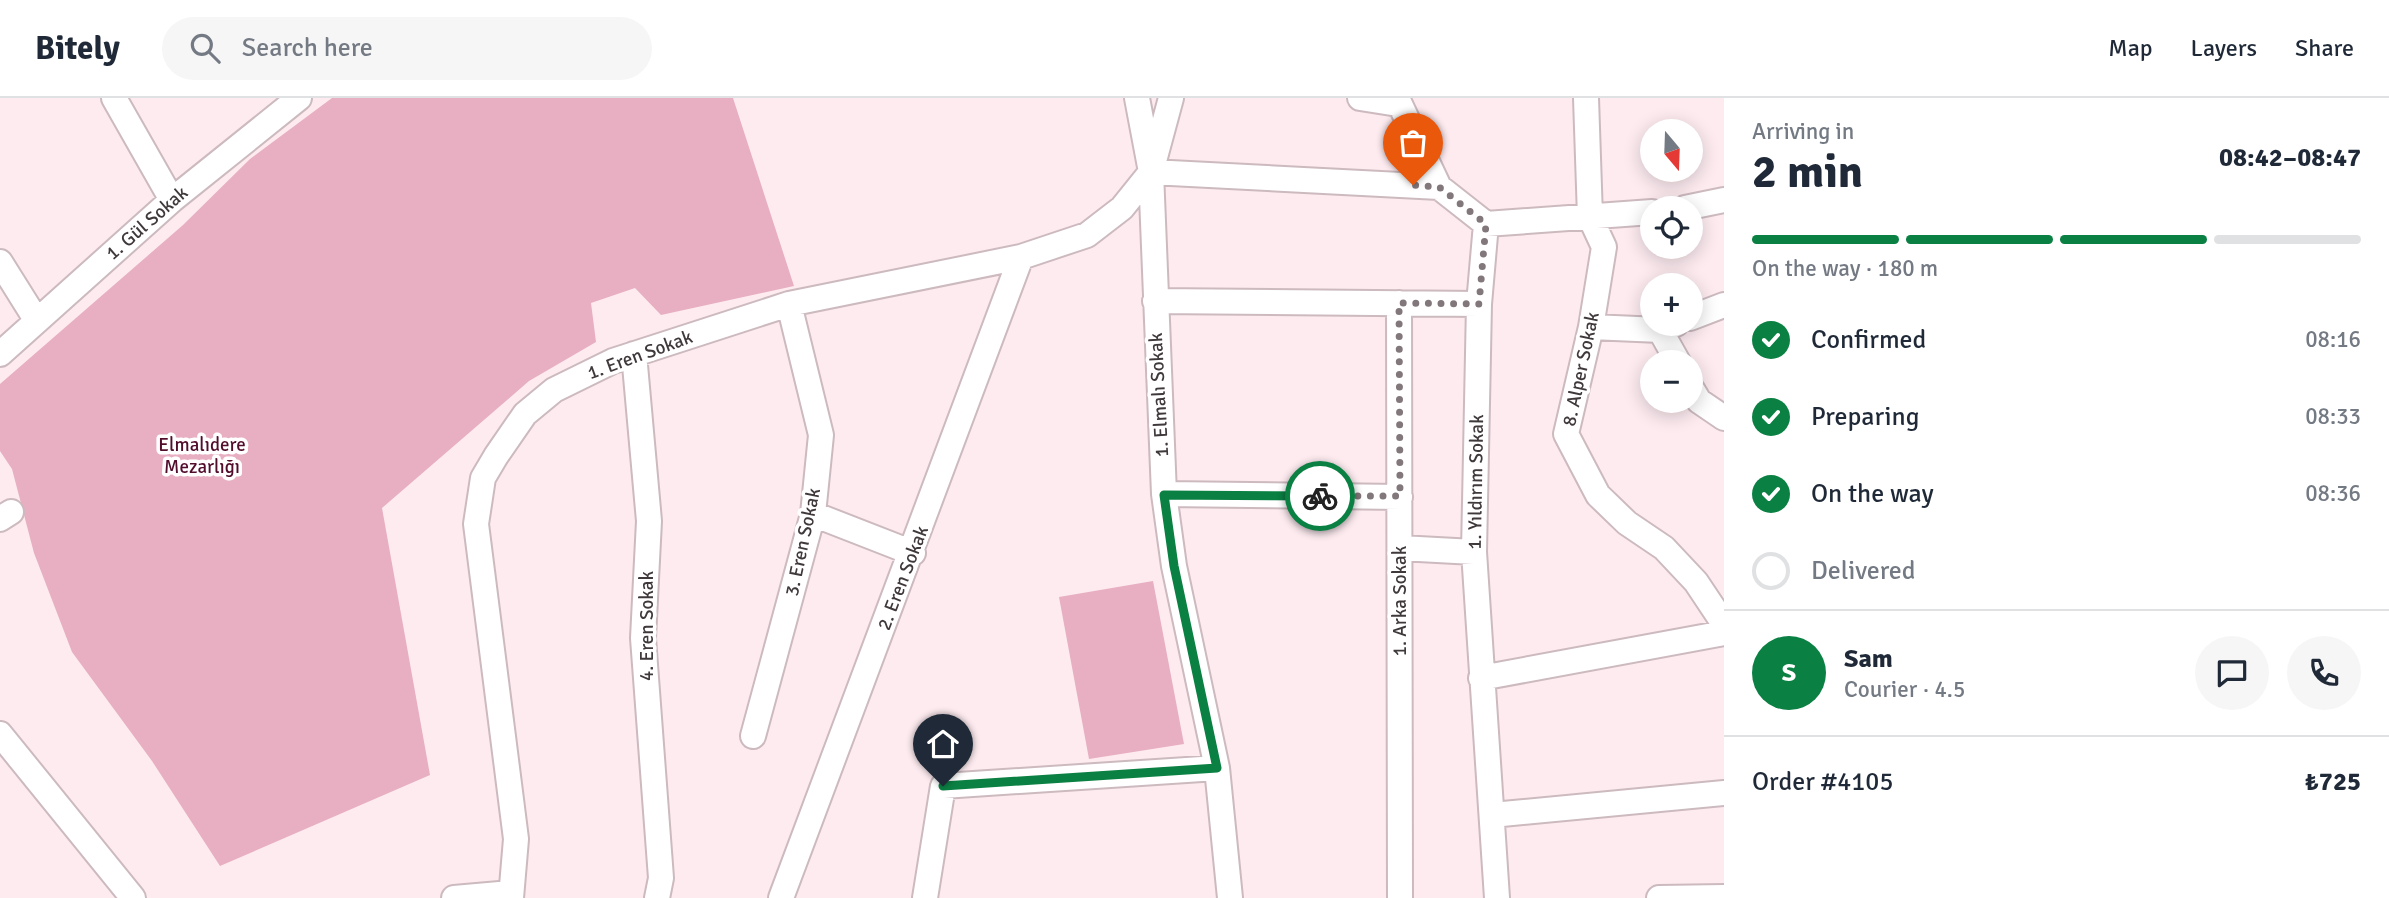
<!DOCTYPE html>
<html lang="en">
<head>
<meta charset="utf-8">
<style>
  body { margin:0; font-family:Signika,sans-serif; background:#f6f6f7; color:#1f2937; height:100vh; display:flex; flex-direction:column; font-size:26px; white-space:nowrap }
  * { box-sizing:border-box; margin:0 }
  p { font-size:23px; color:#747a83 }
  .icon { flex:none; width:38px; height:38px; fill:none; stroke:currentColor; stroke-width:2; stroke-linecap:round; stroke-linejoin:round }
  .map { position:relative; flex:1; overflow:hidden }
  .details { display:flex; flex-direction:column; background:#fff; width:665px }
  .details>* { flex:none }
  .needle { width:46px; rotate:161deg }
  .controls { position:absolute; left:1640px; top:21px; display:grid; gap:14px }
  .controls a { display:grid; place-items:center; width:63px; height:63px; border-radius:50%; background:#fff; box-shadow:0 4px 18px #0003; font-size:35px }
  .pin { position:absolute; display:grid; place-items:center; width:60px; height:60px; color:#fff; margin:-72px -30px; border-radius:50% 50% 50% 0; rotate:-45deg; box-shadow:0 0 7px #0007 }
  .pin .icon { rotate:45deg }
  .courier { position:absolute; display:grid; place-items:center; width:70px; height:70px; margin:-35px; border:5px solid #0b8043; border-radius:50%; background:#fff; color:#222; box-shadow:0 2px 9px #0007 }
  .summary em { font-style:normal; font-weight:800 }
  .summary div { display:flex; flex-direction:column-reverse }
  .summary { display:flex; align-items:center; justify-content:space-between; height:119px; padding:0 28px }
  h1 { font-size:46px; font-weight:800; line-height:52px }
  .bar { display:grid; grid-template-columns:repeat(4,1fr); gap:10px 7px; align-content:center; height:84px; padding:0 28px }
  .bar i { height:9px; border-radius:5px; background:#e0e1e3 }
  .bar .active { background:#0b8043 }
  .bar p { grid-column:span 4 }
  .line { display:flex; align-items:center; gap:18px; padding:0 28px; border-top:2px solid #e0e1e3 }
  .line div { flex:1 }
  .round { display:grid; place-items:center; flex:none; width:74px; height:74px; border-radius:37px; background:#f6f6f7 }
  ol { padding:0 28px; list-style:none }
  li { display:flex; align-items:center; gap:21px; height:77px }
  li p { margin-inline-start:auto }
  li .icon { padding:7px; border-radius:50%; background:#0b8043; color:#fff; stroke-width:4 }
  li:last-child { color:#747a83 }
  li i { width:38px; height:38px; border:4px solid #e0e1e3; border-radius:50% }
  header { display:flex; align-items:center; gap:42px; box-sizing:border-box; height:98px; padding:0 35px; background:#fff; border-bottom:2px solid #e0e1e3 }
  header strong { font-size:33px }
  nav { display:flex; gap:38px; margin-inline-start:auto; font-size:24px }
  .search { width:490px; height:63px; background:#f6f6f7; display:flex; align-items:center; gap:18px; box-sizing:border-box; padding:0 24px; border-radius:38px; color:#747a83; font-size:26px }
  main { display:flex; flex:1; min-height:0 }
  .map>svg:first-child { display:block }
</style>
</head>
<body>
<header>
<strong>Bitely</strong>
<div class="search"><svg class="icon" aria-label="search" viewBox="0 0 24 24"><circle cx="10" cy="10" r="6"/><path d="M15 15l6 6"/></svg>Search here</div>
<nav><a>Map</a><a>Layers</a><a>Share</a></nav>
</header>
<main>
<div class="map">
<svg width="1724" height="800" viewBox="0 0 1724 800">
  <rect width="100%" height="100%" fill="#fdebf0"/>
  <!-- green -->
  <path fill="#e7afc1" d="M332,0H733L794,188L661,217L635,190L591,205L596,244L529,283L382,410L430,677L220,768L152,663L72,554L34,455L12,371L0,353V286L183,127L250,61Z
    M1153,483L1184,646L1089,661L1059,499Z"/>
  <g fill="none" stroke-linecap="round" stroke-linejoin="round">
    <!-- street casing -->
    <g stroke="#ccbabf" stroke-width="28">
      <path id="street" d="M114,0L172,102
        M1137,0L1151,74L1164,396L1174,468L1217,670L1230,800
        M1360,0L1398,6
        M1397,0L1439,89L1486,126L1479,206L1474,454L1497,800
        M1586,0L1590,119L1604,149L1591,229L1566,336L1598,397L1627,425L1664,450L1696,484L1724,526
        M1151,74L1439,89
        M1685,110L1724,102
        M1486,126L1652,114
        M0,164L37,223
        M1155,203L1479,206
        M1399,205L1400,800
        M1690,220L1724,207
        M1591,229L1660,232L1676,226
        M1660,232L1678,264
        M0,256L172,102L299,0
        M634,256L649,423L643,540L661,780L657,800
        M1690,288L1699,303L1724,320
        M1164,396L1400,399
        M813,416L913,455
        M0,421L11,414
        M1400,450L1474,454
        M1481,580L1724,535
        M0,636L133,800
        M753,638L813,416L821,337L789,206
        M1492,717L1724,695
        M454,800L511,795
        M511,800L516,741L476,426L483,380L496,358L525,316L554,292L613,263L789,206L1021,159L1087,137L1122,110L1151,74L1171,0
        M781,800L1021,159
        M925,800L943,688L1217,670
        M1659,800L1724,799"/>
    </g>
    <!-- street -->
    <use href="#street" stroke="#fff" stroke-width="24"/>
  </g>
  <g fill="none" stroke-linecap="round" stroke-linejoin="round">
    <!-- done -->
    <path stroke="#82777a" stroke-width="7" stroke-dasharray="0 12.6" d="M1320,398H1400L1399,205L1479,206L1486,126L1439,89L1413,87"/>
    <!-- route -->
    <path stroke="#0b8043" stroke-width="9" d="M943,688L1217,670L1174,468L1164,397L1320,398"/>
  </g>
  <g text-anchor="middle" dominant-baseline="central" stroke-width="7" stroke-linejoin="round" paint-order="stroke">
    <!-- street labels -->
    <g font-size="19" fill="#40393b" stroke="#fff">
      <text transform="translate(147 125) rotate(-41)">1. Gül Sokak</text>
      <text transform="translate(640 257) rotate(-20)">1. Eren Sokak</text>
      <text transform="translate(1581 271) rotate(-78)">8. Alper Sokak</text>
      <text transform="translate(1159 297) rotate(-93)">1. Elmalı Sokak</text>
      <text transform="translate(1476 384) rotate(-89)">1. Yıldırım Sokak</text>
      <text transform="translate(803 444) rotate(-78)">3. Eren Sokak</text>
      <text transform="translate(903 480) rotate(-69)">2. Eren Sokak</text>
      <text transform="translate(1400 503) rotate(-90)">1. Arka Sokak</text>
      <text transform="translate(647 528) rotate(-90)">4. Eren Sokak</text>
    </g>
    <!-- park labels -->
    <g font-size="19" fill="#520d2d" stroke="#fff">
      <text x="202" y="347">Elmalıdere<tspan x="202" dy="22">Mezarlığı</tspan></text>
    </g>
  </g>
</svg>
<div class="controls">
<a><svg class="needle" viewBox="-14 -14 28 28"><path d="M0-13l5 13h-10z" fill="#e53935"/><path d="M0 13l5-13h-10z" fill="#747a83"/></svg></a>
<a><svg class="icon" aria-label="locate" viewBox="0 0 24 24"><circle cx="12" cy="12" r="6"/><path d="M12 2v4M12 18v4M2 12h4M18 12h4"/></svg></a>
<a>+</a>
<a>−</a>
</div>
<div class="pin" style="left:1413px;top:87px;background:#ea580c"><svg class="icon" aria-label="bag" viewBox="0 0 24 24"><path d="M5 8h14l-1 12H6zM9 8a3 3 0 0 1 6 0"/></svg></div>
<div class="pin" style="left:943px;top:688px;background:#1f2937"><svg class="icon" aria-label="home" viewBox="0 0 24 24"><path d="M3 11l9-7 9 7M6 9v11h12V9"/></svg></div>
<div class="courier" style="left:1320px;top:398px"><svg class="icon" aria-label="bike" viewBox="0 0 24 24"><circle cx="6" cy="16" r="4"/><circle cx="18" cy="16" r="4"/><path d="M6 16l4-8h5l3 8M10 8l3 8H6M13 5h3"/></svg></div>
</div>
<section class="details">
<div class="summary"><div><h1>2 min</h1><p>Arriving in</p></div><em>08:42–08:47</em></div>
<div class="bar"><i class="active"></i><i class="active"></i><i class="active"></i><i></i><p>On the way · 180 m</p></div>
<ol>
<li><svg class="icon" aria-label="check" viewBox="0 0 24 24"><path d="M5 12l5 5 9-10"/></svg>Confirmed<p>08:16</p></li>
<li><svg class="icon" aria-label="check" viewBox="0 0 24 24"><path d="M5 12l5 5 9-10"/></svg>Preparing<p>08:33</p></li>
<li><svg class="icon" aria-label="check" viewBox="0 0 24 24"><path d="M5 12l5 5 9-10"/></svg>On the way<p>08:36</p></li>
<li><i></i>Delivered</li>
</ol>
<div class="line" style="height:126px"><b class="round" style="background:#0b8043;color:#fff">S</b><div><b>Sam</b><p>Courier · 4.5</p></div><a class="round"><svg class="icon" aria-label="chat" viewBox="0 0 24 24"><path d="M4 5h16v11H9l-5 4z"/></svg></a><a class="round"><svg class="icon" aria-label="phone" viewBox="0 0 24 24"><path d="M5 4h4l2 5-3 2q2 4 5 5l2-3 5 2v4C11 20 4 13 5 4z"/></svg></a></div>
<div class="line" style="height:91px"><div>Order #4105</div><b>₺725</b></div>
</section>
</main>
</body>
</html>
